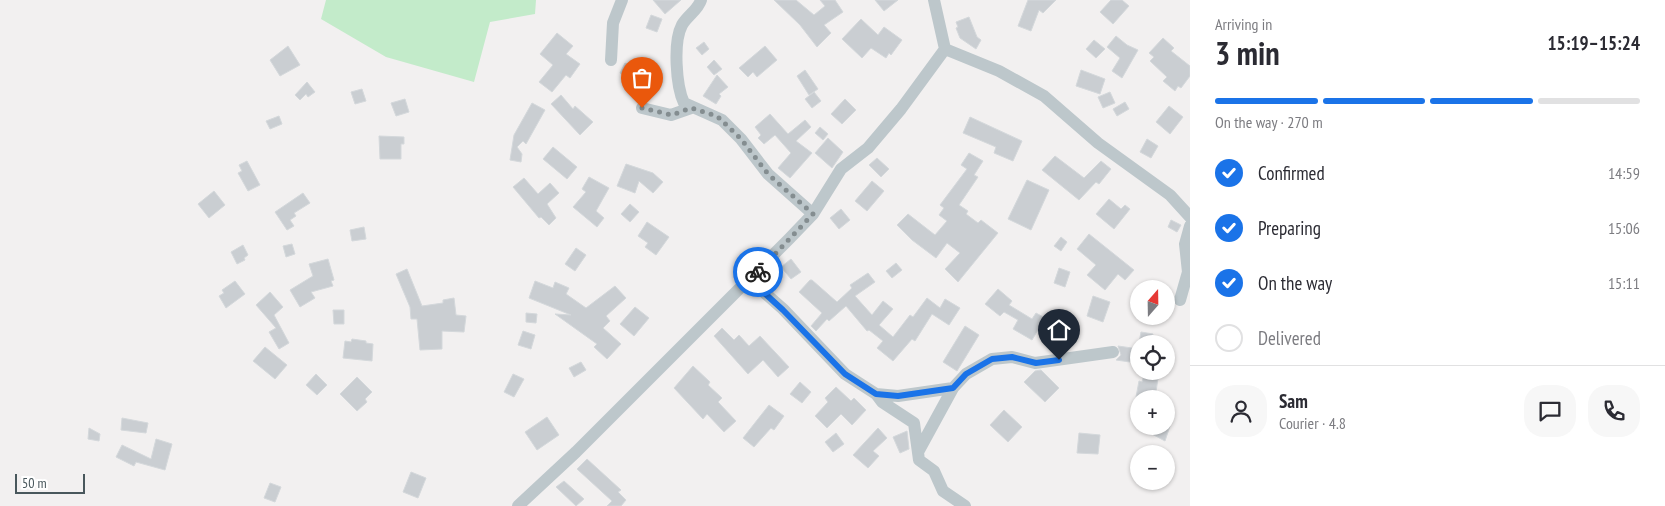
<!DOCTYPE html>
<html lang="en">
<head>
<meta charset="utf-8">
<style>
  body { margin:0; font-family:"PT Sans Narrow",sans-serif; background:#f7f7f7; color:#2b2b33; height:100vh; display:flex; flex-direction:column; font-size:19px; white-space:nowrap }
  * { box-sizing:border-box; margin:0 }
  p { font-size:16px; color:#7c7c81 }
  .icon { flex:none; width:28px; height:28px; fill:none; stroke:currentColor; stroke-width:2; stroke-linecap:round; stroke-linejoin:round }
  .map { position:relative; flex:1; overflow:hidden }
  .panel { display:flex; flex-direction:column; background:#fff; width:475px }
  .panel>* { flex:none }
  .needle { width:32px; rotate:20deg }
  .tools { position:absolute; left:1130px; top:280px; display:grid; gap:10px }
  .tools a { display:grid; place-items:center; width:45px; height:45px; border-radius:50%; background:#fff; box-shadow:0 1px 4px #0004; font-size:25px }
  .scale { position:absolute; left:15px; bottom:12px; width:70px; box-sizing:border-box; padding-left:5px; border:2px solid #49575c; border-top:0; font-size:14px; line-height:18px; white-space:nowrap; color:#49575c; -webkit-text-stroke:4px #fff; paint-order:stroke }
  .pin { position:absolute; display:grid; place-items:center; width:42px; height:42px; color:#fff; margin:-51px -21px; border-radius:50% 50% 50% 0; rotate:-45deg; box-shadow:0 0 5px #0007 }
  .pin .icon { rotate:45deg }
  .courier { position:absolute; display:grid; place-items:center; width:50px; height:50px; margin:-25px; border:4px solid #1a73e8; border-radius:50%; background:#fff; color:#222; box-shadow:0 1px 6px #0007 }
  .overview em { font-style:normal; font-weight:700 }
  .overview div { display:flex; flex-direction:column-reverse }
  .overview { display:flex; align-items:center; justify-content:space-between; height:85px; padding:0 25px }
  h1 { font-size:32px; font-weight:700; line-height:38px }
  .bar { display:grid; grid-template-columns:repeat(4,1fr); gap:8px 5px; align-content:center; height:60px; padding:0 25px }
  .bar i { height:6px; border-radius:4px; background:#e1e1e2 }
  .bar .active { background:#1a73e8 }
  .bar p { grid-column:span 4 }
  .line { display:flex; align-items:center; gap:12px; padding:0 25px; border-top:1px solid #e1e1e2 }
  .line div { flex:1 }
  .round { display:grid; place-items:center; flex:none; width:52px; height:52px; border-radius:20px; background:#f7f7f7 }
  ol { padding:0 25px; list-style:none }
  li { display:flex; align-items:center; gap:15px; height:55px }
  li p { margin-inline-start:auto }
  li .icon { padding:5px; border-radius:50%; background:#1a73e8; color:#fff; stroke-width:4 }
  li:last-child { color:#7c7c81 }
  li i { width:28px; height:28px; border:2px solid #e1e1e2; border-radius:50% }
  main { display:flex; flex:1; min-height:0 }
  .map>svg:first-child { display:block }
</style>
</head>
<body>
<main>
<div class="map">
<svg width="1190" height="506" viewBox="0 0 1190 506">
  <rect width="100%" height="100%" fill="#f2f0f0"/>
  <!-- green -->
  <path fill="#c3ebca" d="M326,0H536L535,14L490,22L474,82L386,57L321,19Z"/>
  <!-- building -->
  <path fill="#caced2" stroke="#d4d8db" d="M653,0H681L665,14Z
    M774,0H796L814,15L825,6L820,0H835L843,12L824,25L831,33L817,47L800,25Z
    M875,0H898L884,11Z
    M1028,0H1056L1043,13L1039,10L1031,31L1018,26Z
    M1111,0H1122L1129,6L1113,24L1100,12Z
    M651,15L662,19L657,32L646,28Z
    M969,17L977,37L981,40L976,49L960,38L956,28L958,27L956,22Z
    M861,19L878,35L884,27L902,40L891,55L889,53L886,58L871,48L862,58L842,39Z
    M557,33L573,46L566,54L580,64L570,78L566,75L552,92L539,82L553,65L540,54Z
    M1116,36L1127,45L1138,50L1122,78L1112,71L1120,58L1107,47Z
    M1163,38L1174,48L1171,51L1190,66V76L1181,88L1178,86L1175,91L1163,81L1167,77L1150,61L1154,57L1149,53Z
    M1094,40L1105,49L1096,58L1086,49Z
    M704,42L709,49L702,55L696,48Z
    M288,46L300,65L280,76L270,60Z
    M765,46L777,60L757,77L753,72L748,77L739,68Z
    M714,60L722,69L714,75L707,67Z
    M625,63L634,68L628,77L620,73Z
    M805,70L818,89L809,95L797,76Z
    M1081,70L1105,79L1100,94L1076,86Z
    M717,75L728,87L719,94L721,96L716,104L703,96Z
    M307,82L315,92L308,97L306,94L300,100L295,95Z
    M362,89L366,101L355,104L351,92Z
    M814,92L821,101L812,108L805,99Z
    M1110,92L1115,103L1103,108L1098,97Z
    M561,95L573,109L575,106L593,122L580,135L551,104Z
    M405,99L409,112L396,116L391,103Z
    M845,99L856,110L842,124L831,114Z
    M1125,102L1129,109L1117,116L1113,109Z
    M532,103L545,110L526,144L523,141L517,147L522,154L521,162L510,160L514,135Z
    M1169,106L1183,117L1170,134L1156,122Z
    M770,114L788,134L805,120L811,127L796,141L812,153L790,178L778,168L791,153L775,135L764,144L758,138L761,135L755,127Z
    M279,116L282,124L270,129L266,121Z
    M970,117L1022,141L1013,161L994,153L996,147L963,133Z
    M820,127L828,134L823,140L815,133Z
    M379,136L404,137V144H401V159H380Z
    M828,138L843,152L832,168L815,153Z
    M1147,139L1158,146L1151,158L1140,152Z
    M553,147L577,167L567,179L543,159Z
    M969,153L983,161L974,175L978,177L959,205L968,211L966,214L978,223L981,220L998,233L958,282L945,269L960,253L947,243L936,258L912,240L897,225L908,214L935,235L947,221L939,215L944,208L940,205L967,169L961,165Z
    M1055,156L1084,178L1101,161L1111,169L1099,184L1096,182L1079,200L1042,170Z
    M877,158L889,169L881,177L869,165Z
    M247,161L260,185L248,191L238,173L242,171L239,165Z
    M626,164L653,173L663,182L653,193L639,181L635,193L617,186Z
    M589,177L609,188L596,211L604,218L597,227L573,207L586,192L582,189Z
    M524,178L538,194L550,183L559,193L547,204L556,218L549,225L541,217L539,218L513,187Z
    M1027,180L1049,190L1031,230L1008,219Z
    M872,181L884,191L867,211L855,201Z
    M214,191L225,205L209,218L198,204Z
    M303,193L310,203L294,213L296,216L290,220L294,226L287,230L275,212Z
    M1109,199L1121,209L1125,205L1130,209L1114,229L1096,214Z
    M630,204L639,212L630,222L621,214Z
    M841,209L850,220L839,229L830,218Z
    M1171,220L1181,225L1177,232L1168,227Z
    M647,222L669,237L656,255L645,247L648,243L638,236Z
    M364,227L366,239L352,241L350,230Z
    M1089,234L1134,270L1125,280L1118,274L1105,290L1087,275L1096,265L1077,249Z
    M1061,237L1067,242L1061,251L1054,246Z
    M292,244L295,254L286,257L283,246Z
    M243,245L248,255L244,258L245,260L237,264L231,252Z
    M576,248L586,255L575,271L565,264Z
    M328,259L334,280L331,281L333,286L311,292L315,298L300,307L290,290L313,276L309,264Z
    M791,259L801,272L791,279L781,267Z
    M896,263L902,270L892,278L886,271Z
    M1059,268L1070,272L1065,287L1054,283Z
    M407,269L422,306L443,303V300L454,298L456,315L466,316L464,332L442,331V349L420,350L417,319H411L410,307L396,274Z
    M868,273L875,282L855,296L872,315L883,301L893,309L879,325L893,337L910,315L913,317L927,298L940,308L945,299L960,308L949,325L932,314L915,341L912,339L893,361L877,348L883,341L869,330L867,331L846,306L829,321L827,319L816,331L811,326L822,313L799,292L810,280H812L837,302L852,288L850,285Z
    M235,281L245,294L226,308L219,296L224,293L222,290Z
    M535,281L553,288L555,282L569,288L566,294L586,308L615,286L626,298L606,316L610,321L603,328L621,344L607,359L594,347L597,344L555,314L571,315L529,298Z
    M998,289L1012,301L1009,305L1032,319L1036,313L1045,318L1032,340L1013,329L1018,320L1004,312L1000,316L985,304Z
    M270,292L283,307L274,315L289,343L279,349L269,332L276,328L256,305Z
    M1093,296L1110,302L1103,322L1087,316Z
    M635,307L649,318L634,336L620,324Z
    M333,310H344V324H334Z
    M526,313L537,314L536,323L526,322Z
    M965,326L979,335L957,371L943,362Z
    M722,328L734,340L739,335L749,346L760,336L789,367L778,377L763,360L748,374L714,336Z
    M1053,329L1068,334L1064,348L1048,343Z
    M523,331L535,335L531,349L518,345Z
    M1141,332L1153,334L1151,344L1139,343Z
    M352,339L366,341V343L373,344L372,361L343,358L345,341L351,342Z
    M1118,346L1132,348L1130,362L1116,360L1121,355Z
    M265,347L287,365L275,379L253,361Z
    M581,362L586,370L574,377L569,368Z
    M693,366L710,382L708,385L722,398L718,402L736,421L724,432L707,414L703,419L674,388Z
    M1041,370L1059,388L1045,402L1024,382L1035,371Z
    M1145,371H1159L1155,399L1136,397L1139,381L1142,382Z
    M316,374L327,385L317,395L306,385Z
    M513,374L524,379L514,397L504,392Z
    M357,377L372,392L365,399L367,402L357,411L340,394Z
    M800,382L811,392L802,403L790,394Z
    M836,387L851,401L854,398L866,410L852,425L841,414L827,428L815,416L828,402L825,398Z
    M769,405L784,416L774,430L771,428L754,447L743,438Z
    M1004,410L1022,427L1008,442L990,425Z
    M547,417L559,435L537,450L525,432Z
    M122,418L148,423L146,433L121,430Z
    M1152,426H1170L1165,441L1150,433Z
    M89,428L100,434L99,441L88,439Z
    M878,428L887,438L873,451L879,456L868,468L853,455Z
    M907,431L909,449L900,453L893,437Z
    M836,433L844,444L833,452L825,442Z
    M1079,433L1100,435L1098,454L1077,453Z
    M156,439L172,444L165,470L136,462L134,466L116,457L122,445L151,459Z
    M587,459L621,490L618,492L626,500L621,506H607L612,501L577,469Z
    M411,472L426,478L418,498L403,492Z
    M564,481L584,499L576,506L556,487Z
    M270,483L281,487L275,502L264,498Z"/>
  <g fill="none" stroke-linecap="round" stroke-linejoin="round">
    <!-- minor -->
    <path stroke="#bdc7cb" stroke-width="12" d="M701,0C698,10 687,16 682,25C673,42 676,86 684,103L722,120L741,139L768,174L813,214
      M945,49L999,71L1044,96L1098,143L1170,195L1190,217
      M611,60L613,23L622,0
      M642,108L671,115L691,108
      M750,280L783,309L845,374L876,394L882,402L914,423L919,460L934,471L943,491L965,506
      M1180,300L1188,272L1185,244L1190,226
      M876,394L898,396L953,388
      M918,452L953,388L966,374L992,359L1012,357L1035,363L1113,352
      M518,506L576,452L789,239L813,214L841,169L868,148L901,109L945,49L934,0"/>
  </g>
  <g fill="none" stroke-linecap="round" stroke-linejoin="round">
    <!-- done -->
    <path stroke="#848d90" stroke-width="5" stroke-dasharray="0 9" d="M642,108L672,115L691,108L717,116L741,139L768,174L813,214L758,272"/>
    <!-- route -->
    <path stroke="#1a73e8" stroke-width="6" d="M758,272L750,280L783,310L845,374L876,394L898,396L953,388L966,374L992,359L1012,357L1036,363L1059,360"/>
  </g>
</svg>
<div class="tools">
<a><svg class="needle" viewBox="-14 -14 28 28"><path d="M0-13l5 13h-10z" fill="#e53935"/><path d="M0 13l5-13h-10z" fill="#7c7c81"/></svg></a>
<a><svg class="icon" aria-label="locate" viewBox="0 0 24 24"><circle cx="12" cy="12" r="6"/><path d="M12 2v4M12 18v4M2 12h4M18 12h4"/></svg></a>
<a>+</a>
<a>−</a>
</div>
<div class="scale">50 m</div>
<div class="pin" style="left:642px;top:108px;background:#ea580c"><svg class="icon" aria-label="bag" viewBox="0 0 24 24"><path d="M5 8h14l-1 12H6zM9 8a3 3 0 0 1 6 0"/></svg></div>
<div class="pin" style="left:1059px;top:360px;background:#1f2937"><svg class="icon" aria-label="home" viewBox="0 0 24 24"><path d="M3 11l9-7 9 7M6 9v11h12V9"/></svg></div>
<div class="courier" style="left:758px;top:272px"><svg class="icon" aria-label="bike" viewBox="0 0 24 24"><circle cx="6" cy="16" r="4"/><circle cx="18" cy="16" r="4"/><path d="M6 16l4-8h5l3 8M10 8l3 8H6M13 5h3"/></svg></div>
</div>
<section class="panel">
<div class="overview"><div><h1>3 min</h1><p>Arriving in</p></div><em>15:19–15:24</em></div>
<div class="bar"><i class="active"></i><i class="active"></i><i class="active"></i><i></i><p>On the way · 270 m</p></div>
<ol>
<li><svg class="icon" aria-label="check" viewBox="0 0 24 24"><path d="M5 12l5 5 9-10"/></svg>Confirmed<p>14:59</p></li>
<li><svg class="icon" aria-label="check" viewBox="0 0 24 24"><path d="M5 12l5 5 9-10"/></svg>Preparing<p>15:06</p></li>
<li><svg class="icon" aria-label="check" viewBox="0 0 24 24"><path d="M5 12l5 5 9-10"/></svg>On the way<p>15:11</p></li>
<li><i></i>Delivered</li>
</ol>
<div class="line" style="height:90px"><a class="round"><svg class="icon" aria-label="person" viewBox="0 0 24 24"><circle cx="12" cy="8" r="4"/><path d="M4 21q1-7 8-7t8 7"/></svg></a><div><b>Sam</b><p>Courier · 4.8</p></div><a class="round"><svg class="icon" aria-label="chat" viewBox="0 0 24 24"><path d="M4 5h16v11H9l-5 4z"/></svg></a><a class="round"><svg class="icon" aria-label="phone" viewBox="0 0 24 24"><path d="M5 4h4l2 5-3 2q2 4 5 5l2-3 5 2v4C11 20 4 13 5 4z"/></svg></a></div>
</section>
</main>
</body>
</html>
